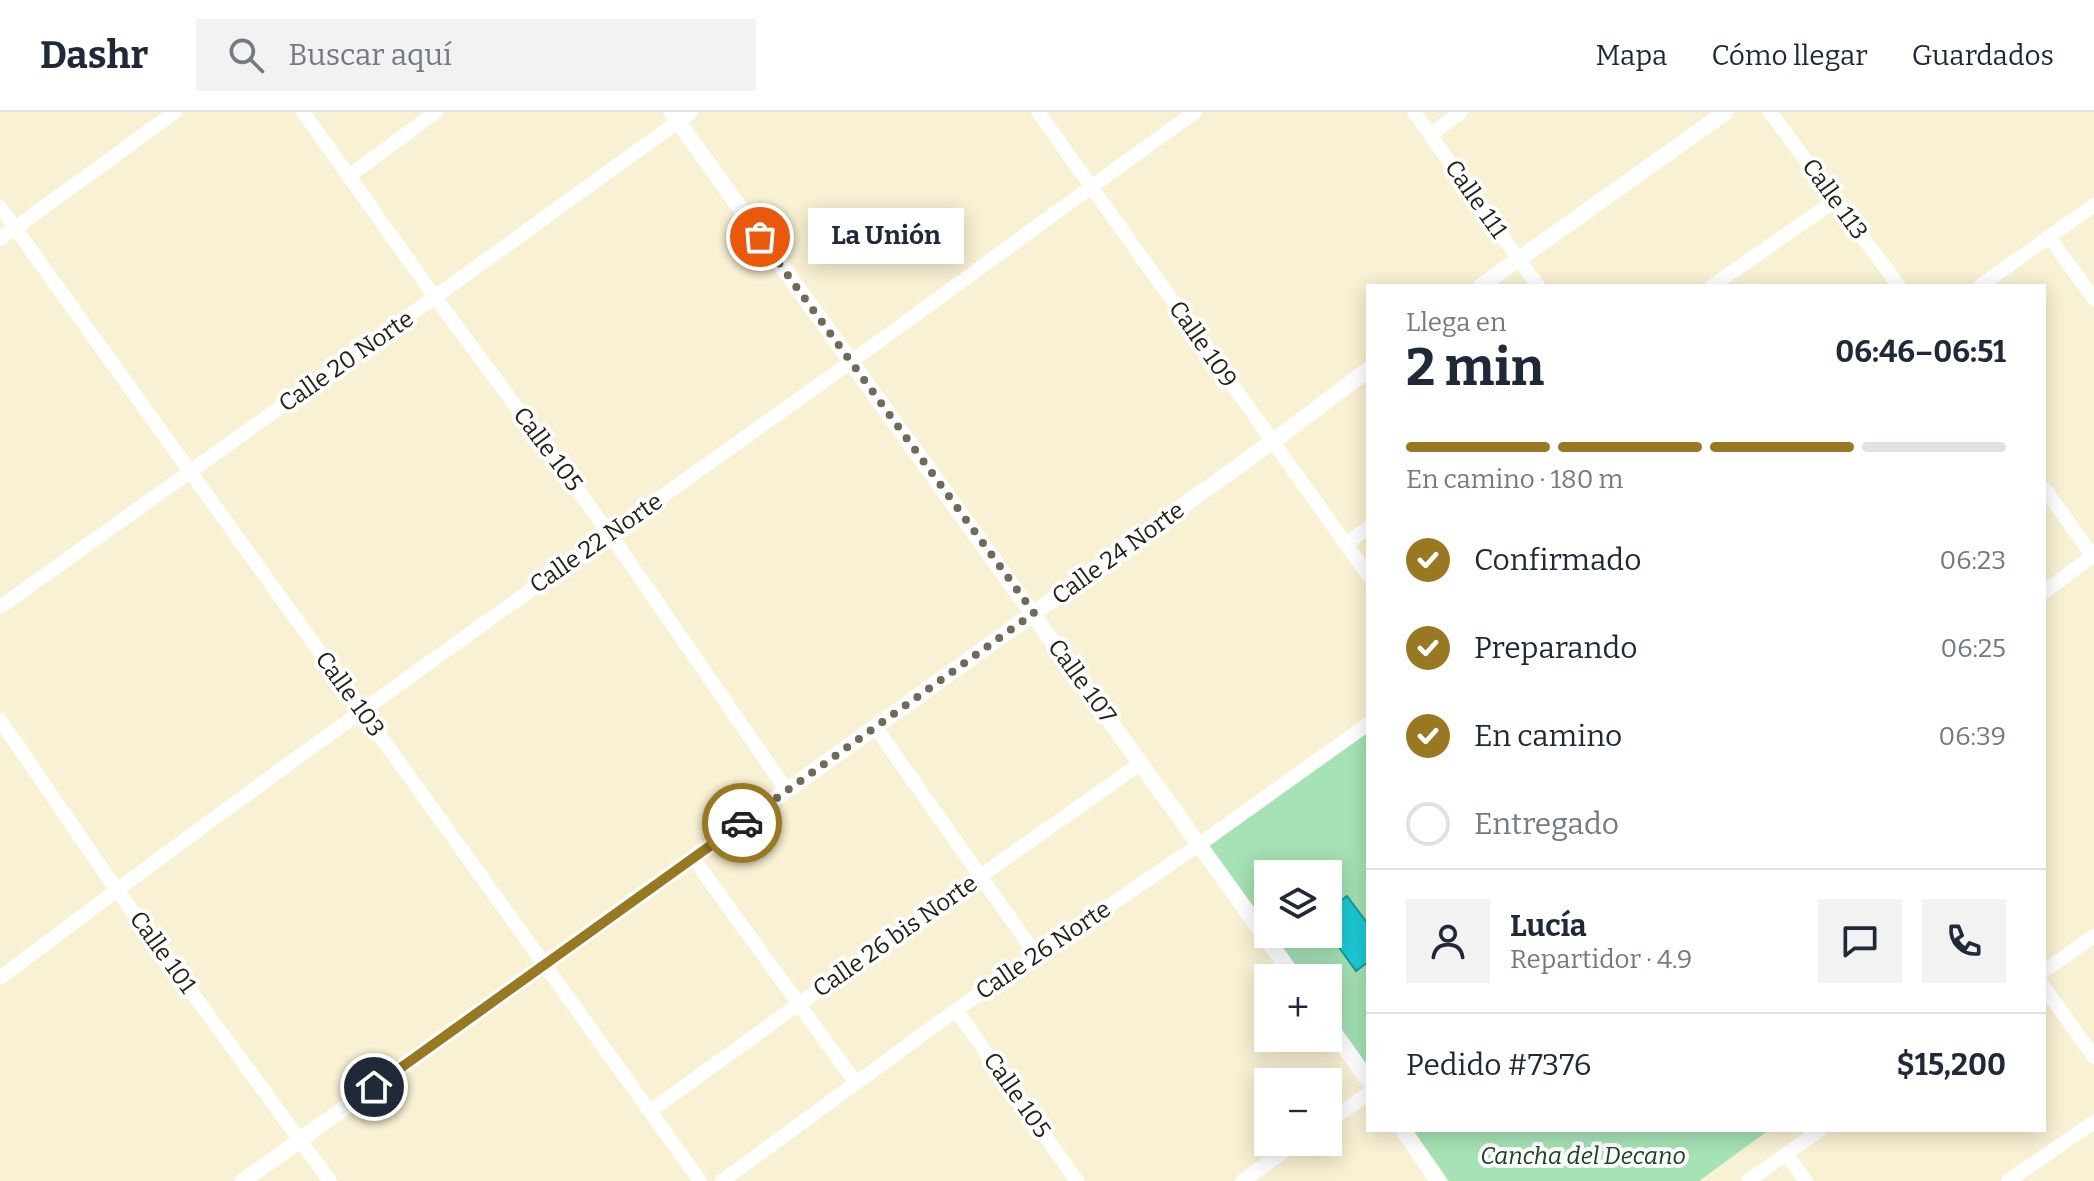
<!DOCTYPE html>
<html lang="es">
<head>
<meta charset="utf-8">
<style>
  body { margin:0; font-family:Bitter,serif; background:#f2f2f3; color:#1f2937; height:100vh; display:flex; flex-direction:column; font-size:30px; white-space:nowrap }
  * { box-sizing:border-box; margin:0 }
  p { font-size:26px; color:#747a83 }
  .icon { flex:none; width:44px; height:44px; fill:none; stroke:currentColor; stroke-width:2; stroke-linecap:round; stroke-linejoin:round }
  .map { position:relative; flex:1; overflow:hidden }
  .panel { position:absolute; left:1366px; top:172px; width:680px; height:848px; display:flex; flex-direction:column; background:#fff; border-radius:0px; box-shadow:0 4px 20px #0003 }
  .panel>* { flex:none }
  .tools { position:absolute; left:1254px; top:748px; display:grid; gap:16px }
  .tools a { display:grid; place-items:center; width:88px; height:88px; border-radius:0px; background:#fff; box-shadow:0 4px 20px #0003; font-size:40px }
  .pin { position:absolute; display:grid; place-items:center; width:68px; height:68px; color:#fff; margin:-34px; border:4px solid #fff; border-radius:50%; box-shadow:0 2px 8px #0007 }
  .courier { position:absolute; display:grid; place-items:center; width:80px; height:80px; margin:-40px; border:6px solid #987821; border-radius:50%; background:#fff; color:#222; box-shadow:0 2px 10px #0007 }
  .bubble { position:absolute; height:56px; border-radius:0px; background:#fff; box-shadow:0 4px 20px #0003; font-size:26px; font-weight:700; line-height:56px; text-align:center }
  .head em { font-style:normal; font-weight:700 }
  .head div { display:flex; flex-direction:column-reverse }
  .head { display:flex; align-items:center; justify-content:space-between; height:136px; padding:0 40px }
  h1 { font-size:52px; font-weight:700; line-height:60px }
  .bar { display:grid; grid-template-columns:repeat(4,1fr); gap:12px 8px; align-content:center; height:96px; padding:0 40px }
  .bar i { height:10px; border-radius:6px; background:#e0e1e3 }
  .bar .selected { background:#987821 }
  .bar p { grid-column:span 4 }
  .line { display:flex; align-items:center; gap:20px; padding:0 40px; border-top:2px solid #e0e1e3 }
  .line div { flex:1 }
  .round { display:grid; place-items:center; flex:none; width:84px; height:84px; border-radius:0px; background:#f2f2f3 }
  ol { padding:0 40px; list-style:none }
  li { display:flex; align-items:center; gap:24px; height:88px }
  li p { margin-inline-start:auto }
  li .icon { padding:8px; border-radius:50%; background:#987821; color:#fff; stroke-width:4 }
  li:last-child { color:#747a83 }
  li i { width:44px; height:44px; border:4px solid #e0e1e3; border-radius:50% }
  header { display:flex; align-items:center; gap:48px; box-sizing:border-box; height:112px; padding:0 40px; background:#fff; border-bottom:2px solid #e0e1e3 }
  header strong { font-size:38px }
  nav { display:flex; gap:44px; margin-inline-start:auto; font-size:28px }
  .search { width:560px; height:72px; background:#f2f2f3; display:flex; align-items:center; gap:20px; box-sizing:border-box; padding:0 28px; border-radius:0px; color:#747a83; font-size:30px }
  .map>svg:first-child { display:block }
</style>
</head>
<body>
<header>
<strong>Dashr</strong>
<div class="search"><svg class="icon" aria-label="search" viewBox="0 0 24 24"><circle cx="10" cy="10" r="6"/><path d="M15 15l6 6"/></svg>Buscar aquí</div>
<nav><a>Mapa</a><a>Cómo llegar</a><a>Guardados</a></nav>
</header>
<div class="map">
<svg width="2094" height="1069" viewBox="0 0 2094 1069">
  <rect width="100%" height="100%" fill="#f9f1d4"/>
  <!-- green -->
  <path fill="#a5e2b5" d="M1368,618V955L1328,899V866H1304L1273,822H1328V762H1268V815L1209,733Z
    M1413,1018H1769L1699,1069H1449Z"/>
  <!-- water -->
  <path fill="#1ccbd6" stroke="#1e989d" stroke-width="2" d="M1347,784L1368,812V850L1356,859L1328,820V799Z"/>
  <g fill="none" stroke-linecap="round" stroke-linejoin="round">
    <!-- minor -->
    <path stroke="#fff" stroke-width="14" d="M303,0L435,185L610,422L787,679
      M1038,0L1368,463
      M1414,0L1538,174
      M1770,0L1899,174
      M1431,22L1461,0
      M349,64L436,0
      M0,95L700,1069
      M2049,125L2094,187
      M0,127L175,0
      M1712,174L1836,88
      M1980,174L2094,93
      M2044,376L2094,446
      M1345,432L1368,416
      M2044,480L2094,443
      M0,495L435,185L691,0
      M0,608L116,777L330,1069
      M876,616L1036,843
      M693,746L856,971
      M2044,859L2094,824
      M0,866C262,667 531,478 799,287C931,193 1062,95 1195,0
      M2044,875L2094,945
      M956,898L1077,1069
      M650,999L799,892L1141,651
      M1328,1010L1368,982
      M1786,1042L1806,1069
      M722,1069L956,898L1200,732L1368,612
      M1242,1069L1298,1030
      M1748,1069L1820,1018
      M2008,1069L2094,1010"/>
    <!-- tertiary -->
    <path stroke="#fff" stroke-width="16" d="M671,0L1295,866
      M1481,174L1726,0
      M1328,912L1368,968
      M1403,1018L1438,1069
      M243,1069L1272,330L1368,258"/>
  </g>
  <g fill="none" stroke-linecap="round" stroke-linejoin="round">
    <!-- done -->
    <path stroke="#6f6a59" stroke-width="8" stroke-dasharray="0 14.4" d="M742,711L1034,501L760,125"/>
    <!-- route -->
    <path stroke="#987821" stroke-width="10" d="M374,975L742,711"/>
  </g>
  <g text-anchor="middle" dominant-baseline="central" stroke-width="8" stroke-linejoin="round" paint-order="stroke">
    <!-- street labels -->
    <g font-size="24" fill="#242117" stroke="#fefefe">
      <text transform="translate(1476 87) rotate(55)">Calle 111</text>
      <text transform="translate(1835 87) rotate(54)">Calle 113</text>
      <text transform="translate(1203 232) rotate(55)">Calle 109</text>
      <text transform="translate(346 249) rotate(-35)">Calle 20 Norte</text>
      <text transform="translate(548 337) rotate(53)">Calle 105</text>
      <text transform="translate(596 431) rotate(-35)">Calle 22 Norte</text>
      <text transform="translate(1118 441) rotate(-36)">Calle 24 Norte</text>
      <text transform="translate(1082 569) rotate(54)">Calle 107</text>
      <text transform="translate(350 582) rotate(54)">Calle 103</text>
      <text transform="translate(895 824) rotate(-35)">Calle 26 bis Norte</text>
      <text transform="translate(1043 838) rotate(-34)">Calle 26 Norte</text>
      <text transform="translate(163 840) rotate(54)">Calle 101</text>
      <text transform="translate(1017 983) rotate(55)">Calle 105</text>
    </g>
    <!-- park labels -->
    <g font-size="24" font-style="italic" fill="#1b4127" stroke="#fefefe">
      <text x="1583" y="1044">Cancha del Decano</text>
    </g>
  </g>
</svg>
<div class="tools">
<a><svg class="icon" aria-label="layers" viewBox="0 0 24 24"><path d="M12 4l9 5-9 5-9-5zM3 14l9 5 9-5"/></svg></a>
<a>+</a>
<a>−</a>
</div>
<div class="pin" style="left:760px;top:125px;background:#ea580c"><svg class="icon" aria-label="bag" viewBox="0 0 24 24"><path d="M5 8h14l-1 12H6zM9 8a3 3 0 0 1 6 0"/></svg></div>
<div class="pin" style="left:374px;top:975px;background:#1f2937"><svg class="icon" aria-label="home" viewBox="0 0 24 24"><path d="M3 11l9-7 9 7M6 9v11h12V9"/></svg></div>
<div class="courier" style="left:742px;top:711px"><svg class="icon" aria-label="car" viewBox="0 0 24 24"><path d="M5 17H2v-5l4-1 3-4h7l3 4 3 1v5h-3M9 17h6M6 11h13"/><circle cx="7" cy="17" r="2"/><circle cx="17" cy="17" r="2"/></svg></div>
<div class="bubble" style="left:808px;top:96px;width:156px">La Unión</div>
<section class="panel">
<div class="head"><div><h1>2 min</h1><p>Llega en</p></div><em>06:46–06:51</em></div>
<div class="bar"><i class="selected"></i><i class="selected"></i><i class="selected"></i><i></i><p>En camino · 180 m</p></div>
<ol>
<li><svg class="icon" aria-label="check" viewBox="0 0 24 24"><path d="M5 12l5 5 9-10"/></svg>Confirmado<p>06:23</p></li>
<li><svg class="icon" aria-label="check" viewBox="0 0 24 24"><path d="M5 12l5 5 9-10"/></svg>Preparando<p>06:25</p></li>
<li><svg class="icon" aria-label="check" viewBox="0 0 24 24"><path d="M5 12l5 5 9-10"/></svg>En camino<p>06:39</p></li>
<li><i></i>Entregado</li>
</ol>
<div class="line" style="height:144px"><a class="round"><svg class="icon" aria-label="person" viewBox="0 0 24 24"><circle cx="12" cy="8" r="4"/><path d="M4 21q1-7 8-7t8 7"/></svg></a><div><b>Lucía</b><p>Repartidor · 4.9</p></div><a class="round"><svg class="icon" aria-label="chat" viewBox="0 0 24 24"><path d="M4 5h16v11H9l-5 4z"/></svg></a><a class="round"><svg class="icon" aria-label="phone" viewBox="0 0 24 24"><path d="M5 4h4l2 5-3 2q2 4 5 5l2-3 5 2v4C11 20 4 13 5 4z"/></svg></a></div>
<div class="line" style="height:104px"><div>Pedido #7376</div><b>$15,200</b></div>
</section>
</div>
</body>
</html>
